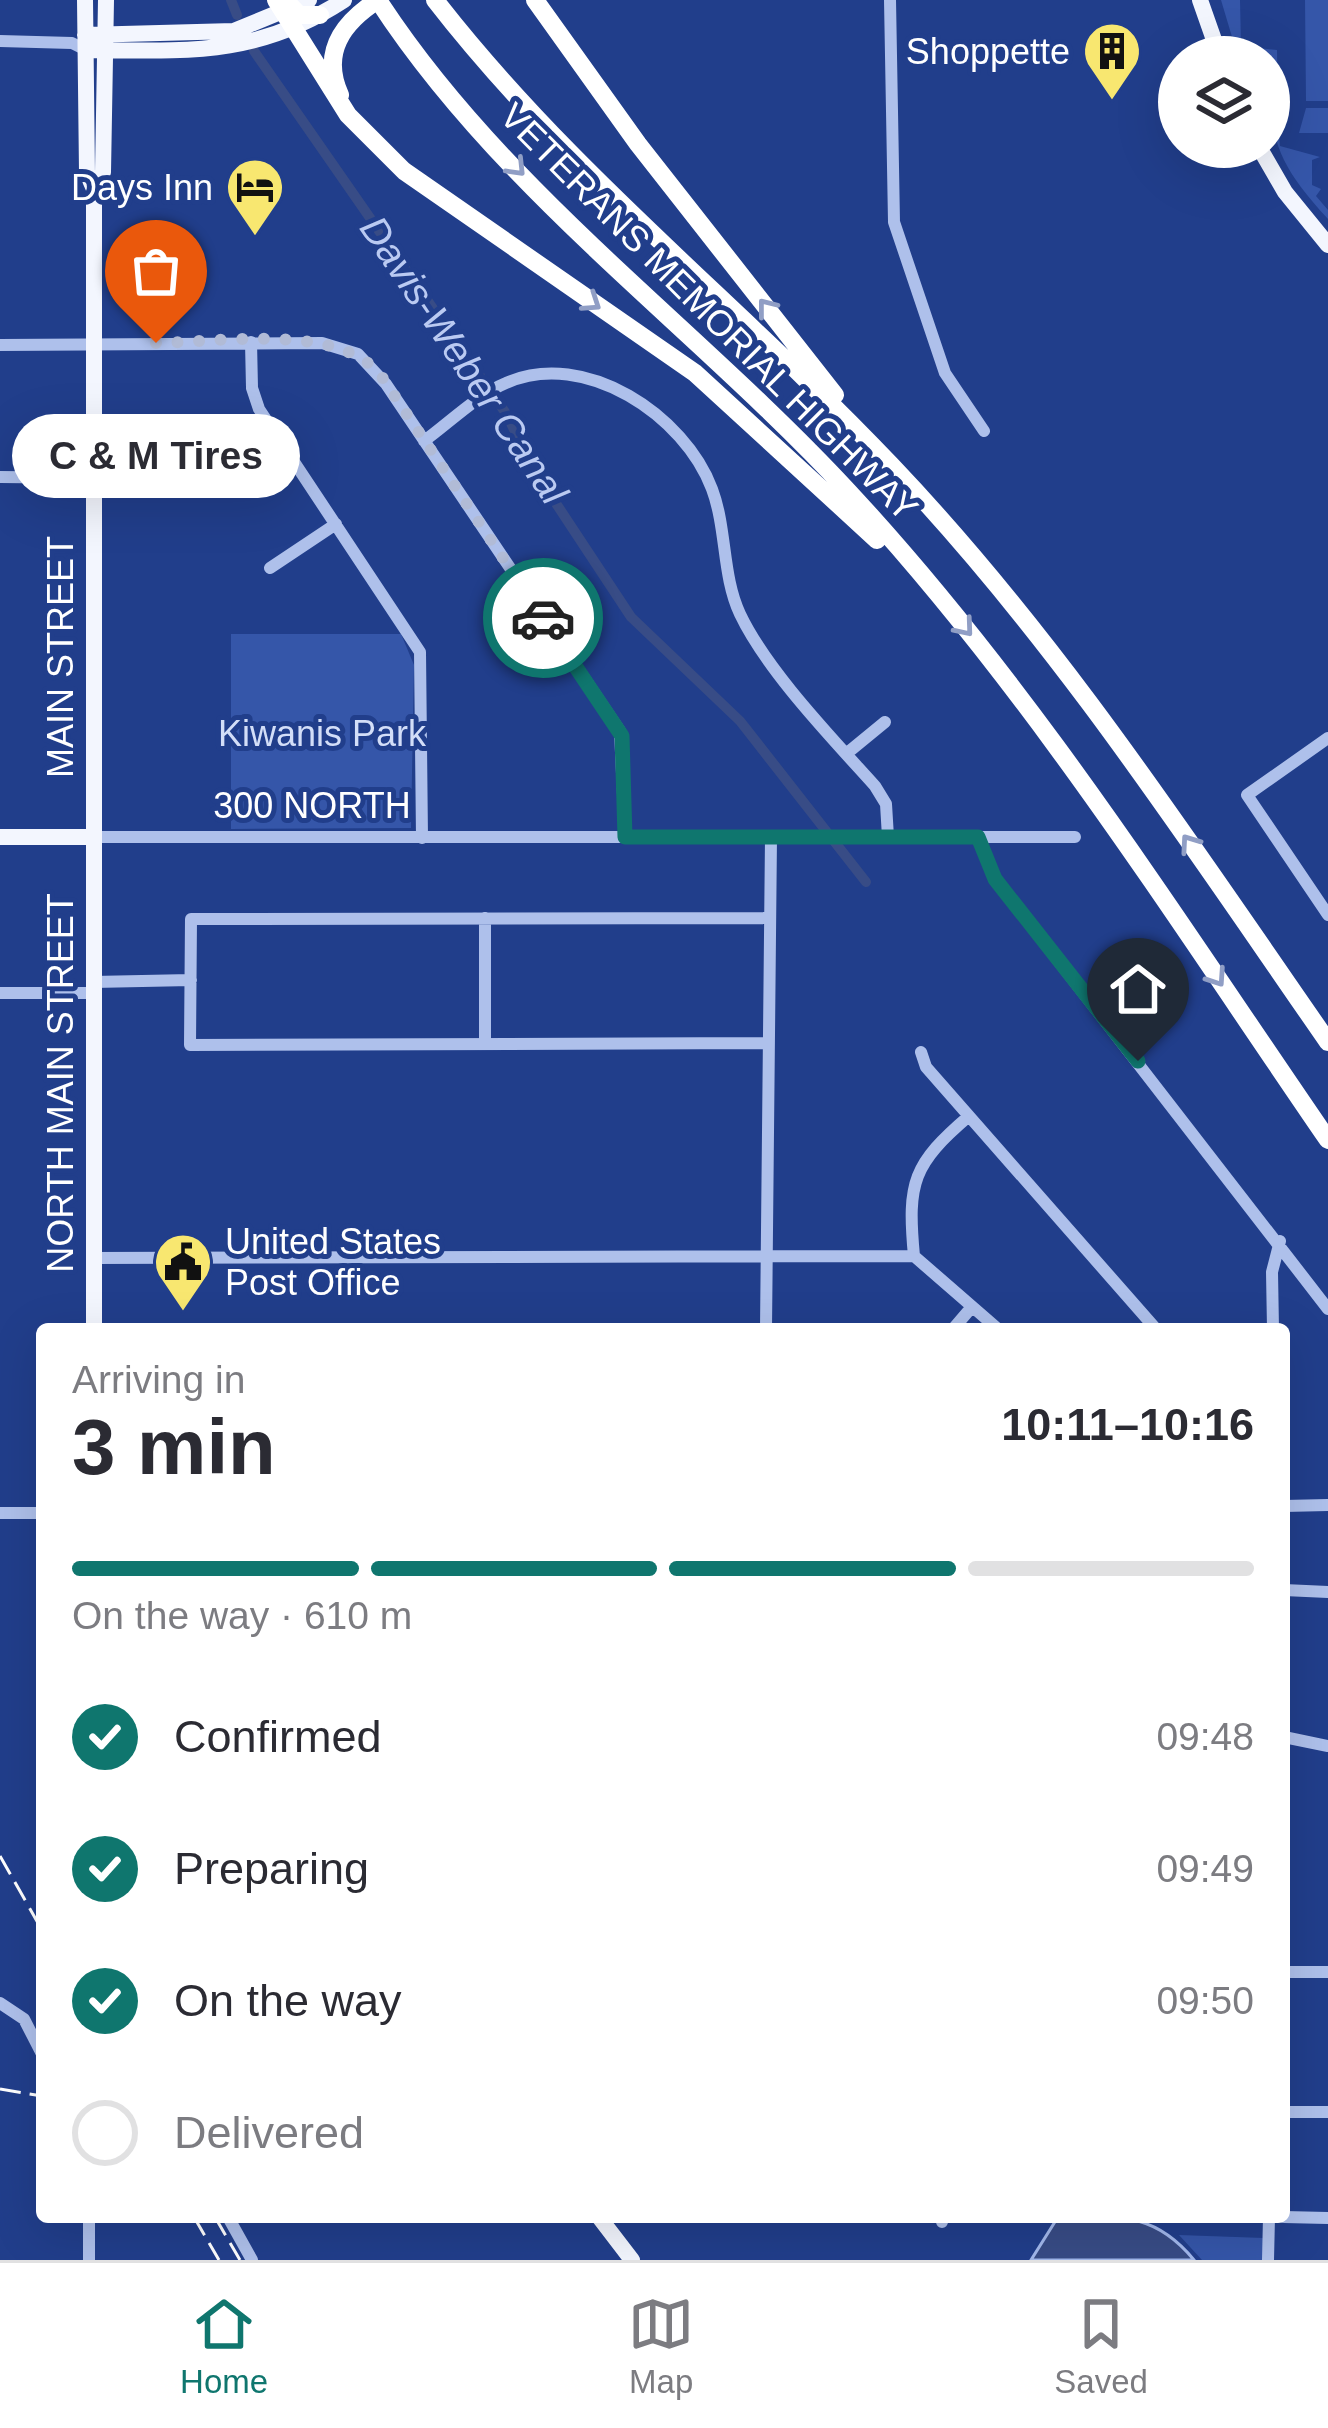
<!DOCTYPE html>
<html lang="en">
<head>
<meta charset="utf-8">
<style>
  body { margin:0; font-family:Helvetica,sans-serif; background:#f2f2f3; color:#2b2b33; height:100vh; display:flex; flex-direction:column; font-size:45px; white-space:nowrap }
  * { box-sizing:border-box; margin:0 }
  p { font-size:39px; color:#7c7c81 }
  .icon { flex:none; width:66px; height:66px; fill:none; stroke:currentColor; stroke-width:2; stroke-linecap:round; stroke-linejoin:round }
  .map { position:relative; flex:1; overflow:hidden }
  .side { position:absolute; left:36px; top:1323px; width:1254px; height:900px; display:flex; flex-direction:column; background:#fff; border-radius:12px; box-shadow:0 12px 48px #0002 }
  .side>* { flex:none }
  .fabs { position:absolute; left:1158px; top:36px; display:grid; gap:24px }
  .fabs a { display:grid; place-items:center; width:132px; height:132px; border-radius:50%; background:#fff; box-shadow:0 12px 48px #0002; font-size:60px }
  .pin { position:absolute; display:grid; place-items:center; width:102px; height:102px; color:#fff; margin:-123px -51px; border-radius:50% 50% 50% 0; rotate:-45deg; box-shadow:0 0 12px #0007 }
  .pin .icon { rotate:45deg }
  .courier { position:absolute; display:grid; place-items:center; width:120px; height:120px; margin:-60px; border:9px solid #0f766e; border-radius:50%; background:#fff; color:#222; box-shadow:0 3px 15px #0007 }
  .bubble { position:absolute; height:84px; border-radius:42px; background:#fff; box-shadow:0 12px 48px #0002; font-size:39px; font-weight:700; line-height:84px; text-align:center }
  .summary em { font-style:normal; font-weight:700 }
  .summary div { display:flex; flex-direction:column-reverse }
  .summary { display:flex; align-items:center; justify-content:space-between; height:204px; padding:0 36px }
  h1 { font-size:78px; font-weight:700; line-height:90px }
  .bar { display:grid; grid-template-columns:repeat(4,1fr); gap:18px 12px; align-content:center; height:144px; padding:0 36px }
  .bar i { height:15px; border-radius:9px; background:#e1e1e2 }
  .bar .on { background:#0f766e }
  .bar p { grid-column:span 4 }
  ol { padding:0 36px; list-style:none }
  li { display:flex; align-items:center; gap:36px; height:132px }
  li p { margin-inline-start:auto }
  li .icon { padding:12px; border-radius:50%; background:#0f766e; color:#fff; stroke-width:4 }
  li:last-child { color:#7c7c81 }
  li i { width:66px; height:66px; border:6px solid #e1e1e2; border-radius:50% }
  .menu { display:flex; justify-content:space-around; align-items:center; height:168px; border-top:3px solid #e1e1e2; background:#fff; font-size:33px; color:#7c7c81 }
  .menu a { display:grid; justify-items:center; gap:6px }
  .menu .on { color:#0f766e }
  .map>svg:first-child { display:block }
</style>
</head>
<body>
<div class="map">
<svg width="1328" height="2260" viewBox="0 0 1328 2260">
  <rect width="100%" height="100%" fill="#213e8b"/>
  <!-- green -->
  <path fill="#3556a9" d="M1221,0H1240L1241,46L1277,50L1278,105L1270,108V122L1278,123L1280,146L1320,157L1312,160V185L1321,189L1316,196L1328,210V219C1273,159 1269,136 1269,57H1238Z
    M1305,0H1328V101H1306Z
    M1306,108H1328V133H1299Z
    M231,634H401L414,665L411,828L231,829Z
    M1179,2235L1264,2238V2260H1202Z"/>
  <!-- water -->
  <path fill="#384c86" stroke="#a2b8ec" stroke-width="3" d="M1058,2217C1116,2217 1153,2210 1194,2260H1031Z"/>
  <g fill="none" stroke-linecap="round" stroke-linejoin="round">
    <!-- canal -->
    <path stroke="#384c86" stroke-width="10" d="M231,0L237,15
      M254,51L507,415L532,467L631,617L740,721L866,882"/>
    <!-- minor -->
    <path stroke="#aec0eb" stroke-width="12" d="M890,0L894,222L945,373L984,431
      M0,41L72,43L86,50
      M251,342L252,388L259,409L420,652L422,838
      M0,345L322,343L358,354L386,384L620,731L625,837
      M424,441C449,423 477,395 506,383C585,348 685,416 712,489C727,529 722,576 740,614C767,671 832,738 875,786L886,804L888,837
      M0,477L94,478
      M270,568L336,524
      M1328,738L1247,795L1328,915
      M846,754L885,722
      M93,837H1075
      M978,837L995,879L1328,1309
      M485,918V1044
      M93,982L191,980
      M0,993H92
      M769,1043L190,1045L191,919L770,918
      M921,1052L926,1067L1156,1329
      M969,1116C913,1164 907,1182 914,1256L998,1329
      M92,1258L914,1256
      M766,1329L771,837
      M953,1329L971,1308
      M1273,1329L1272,1272L1280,1241
      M1284,1506L1328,1505
      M0,1513H42
      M1284,1590L1328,1592
      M1284,1737L1328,1746
      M1284,1972H1328
      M0,2003L24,2019L42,2054
      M1284,2112H1328
      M89,2217V2260
      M228,2217L252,2260
      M1284,2217L1328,2218
      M942,2222V2217
      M1268,2260L1269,2217"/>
    <!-- major -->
    <path stroke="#f3f6fe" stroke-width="16" d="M85,0L87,173L94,189V1329
      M1200,0L1220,57
      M85,35L234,31L309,0
      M86,50C186,51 257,57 344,0
      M1259,147L1285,192L1328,245
      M94,189L103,172L106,0
      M0,837H93
      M599,2217L632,2260"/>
    <!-- highway -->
    <path stroke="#fff" stroke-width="18" d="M276,0L348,115L404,171L695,373L877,540
      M285,0L299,15H320
      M378,0C502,191 695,326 848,491C1031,688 1176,919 1328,1140
      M435,0C569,173 741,307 891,465C1057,639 1191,845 1328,1042
      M535,0L638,144L835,395
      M340,95C321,53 342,23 378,0"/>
    <!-- rail -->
    <path stroke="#fff" stroke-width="3" stroke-dasharray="21 9" stroke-linecap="butt" d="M0,1856L42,1930
      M0,2089L42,2096
      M194,2217L219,2260
      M215,2217L240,2260"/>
  </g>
  <!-- one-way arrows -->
  <defs><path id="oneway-chevron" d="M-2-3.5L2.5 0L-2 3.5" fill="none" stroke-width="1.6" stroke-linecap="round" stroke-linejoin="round" transform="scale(3)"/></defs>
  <g stroke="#909ec5">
    <use href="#oneway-chevron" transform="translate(517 168) rotate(46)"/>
    <use href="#oneway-chevron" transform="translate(592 303) rotate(34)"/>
    <use href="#oneway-chevron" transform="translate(766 307) rotate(-128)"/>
    <use href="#oneway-chevron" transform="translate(965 628) rotate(50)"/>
    <use href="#oneway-chevron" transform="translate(1189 843) rotate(-125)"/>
    <use href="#oneway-chevron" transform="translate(1217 978) rotate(56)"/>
  </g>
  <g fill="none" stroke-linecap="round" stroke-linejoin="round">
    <!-- done -->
    <path stroke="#b1bbd6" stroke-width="12" stroke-dasharray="0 21.6" d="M156,343C219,342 336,323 380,374L543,618"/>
    <!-- route -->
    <path stroke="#0f766e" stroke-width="15" d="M543,618L622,736L625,837H978L995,879L1138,1061"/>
  </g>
  <!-- icons -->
  <defs>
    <g id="building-pin" transform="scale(3)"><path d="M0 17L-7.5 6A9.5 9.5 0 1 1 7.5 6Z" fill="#f8e770" stroke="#213e8b"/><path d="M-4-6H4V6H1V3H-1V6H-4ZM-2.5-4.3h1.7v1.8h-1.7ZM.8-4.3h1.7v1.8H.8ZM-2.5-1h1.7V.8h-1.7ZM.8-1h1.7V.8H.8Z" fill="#111"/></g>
    <g id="hotel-pin" transform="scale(3)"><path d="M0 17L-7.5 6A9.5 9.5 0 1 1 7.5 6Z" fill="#f8e770" stroke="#213e8b"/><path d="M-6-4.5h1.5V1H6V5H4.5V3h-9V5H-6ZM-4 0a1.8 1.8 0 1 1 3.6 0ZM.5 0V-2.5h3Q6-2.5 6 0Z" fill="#111"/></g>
    <g id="civic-pin" transform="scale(3)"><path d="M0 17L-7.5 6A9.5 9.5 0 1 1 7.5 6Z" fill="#f8e770" stroke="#213e8b"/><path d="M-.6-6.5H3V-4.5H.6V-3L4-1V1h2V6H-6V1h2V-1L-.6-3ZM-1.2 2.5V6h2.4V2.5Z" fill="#111"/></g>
  </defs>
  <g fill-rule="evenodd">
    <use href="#building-pin" x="1112" y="51"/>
    <use href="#hotel-pin" x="255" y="187"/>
    <use href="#civic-pin" x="183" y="1262"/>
  </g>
  <g text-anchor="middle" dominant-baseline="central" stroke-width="10" stroke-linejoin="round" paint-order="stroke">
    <!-- poi labels -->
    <g font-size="36" fill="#fff" stroke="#213e8b" text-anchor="end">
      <text x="1070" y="51">Shoppette</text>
      <text x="213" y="187">Days Inn</text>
      <text x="225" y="1241" text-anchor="start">United States<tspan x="225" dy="41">Post Office</tspan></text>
    </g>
    <!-- street labels -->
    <g font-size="36" fill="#fff" stroke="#213e8b">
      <text transform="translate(709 312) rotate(45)">VETERANS MEMORIAL HIGHWAY</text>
      <text transform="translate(60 657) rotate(-90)">MAIN STREET</text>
      <text x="312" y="805">300 NORTH</text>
      <text transform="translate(60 1083) rotate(-90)">NORTH MAIN STREET</text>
    </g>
    <!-- park labels -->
    <g font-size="36" fill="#d3def8" stroke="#213e8b">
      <text x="322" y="733">Kiwanis Park</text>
    </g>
    <!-- water labels -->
    <g font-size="39" font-style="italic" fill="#bacaf2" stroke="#213e8b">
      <text transform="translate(464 360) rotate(56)">Davis-Weber Canal</text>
    </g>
  </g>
</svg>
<div class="fabs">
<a><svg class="icon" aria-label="layers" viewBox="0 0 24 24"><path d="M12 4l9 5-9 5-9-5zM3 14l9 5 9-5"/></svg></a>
</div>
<div class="pin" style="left:156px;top:343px;background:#ea580c"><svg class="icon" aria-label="bag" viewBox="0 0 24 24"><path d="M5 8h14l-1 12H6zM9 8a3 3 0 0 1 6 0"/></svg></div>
<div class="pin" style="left:1138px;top:1061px;background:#1f2937"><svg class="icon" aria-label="home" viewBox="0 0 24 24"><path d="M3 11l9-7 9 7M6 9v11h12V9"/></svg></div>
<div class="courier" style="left:543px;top:618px"><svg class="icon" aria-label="car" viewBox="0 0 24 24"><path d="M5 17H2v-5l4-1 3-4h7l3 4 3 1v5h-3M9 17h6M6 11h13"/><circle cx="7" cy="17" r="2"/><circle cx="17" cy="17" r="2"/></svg></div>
<div class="bubble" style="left:12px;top:414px;width:288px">C &amp; M Tires</div>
<section class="side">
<div class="summary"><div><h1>3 min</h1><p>Arriving in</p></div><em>10:11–10:16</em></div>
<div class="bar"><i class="on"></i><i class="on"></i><i class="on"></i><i></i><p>On the way · 610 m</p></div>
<ol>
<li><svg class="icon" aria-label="check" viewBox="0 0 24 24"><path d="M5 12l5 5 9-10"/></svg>Confirmed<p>09:48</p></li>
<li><svg class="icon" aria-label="check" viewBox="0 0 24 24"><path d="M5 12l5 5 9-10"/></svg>Preparing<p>09:49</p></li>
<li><svg class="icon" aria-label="check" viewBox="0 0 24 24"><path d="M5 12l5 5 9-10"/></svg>On the way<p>09:50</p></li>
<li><i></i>Delivered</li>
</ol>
</section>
</div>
<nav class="menu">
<a class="on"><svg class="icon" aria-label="home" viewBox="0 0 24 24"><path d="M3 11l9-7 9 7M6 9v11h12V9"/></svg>Home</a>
<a><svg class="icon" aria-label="map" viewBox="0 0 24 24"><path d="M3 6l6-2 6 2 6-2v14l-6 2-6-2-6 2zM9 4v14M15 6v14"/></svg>Map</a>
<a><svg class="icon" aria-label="saved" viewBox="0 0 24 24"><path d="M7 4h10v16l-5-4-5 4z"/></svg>Saved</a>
</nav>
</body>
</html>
